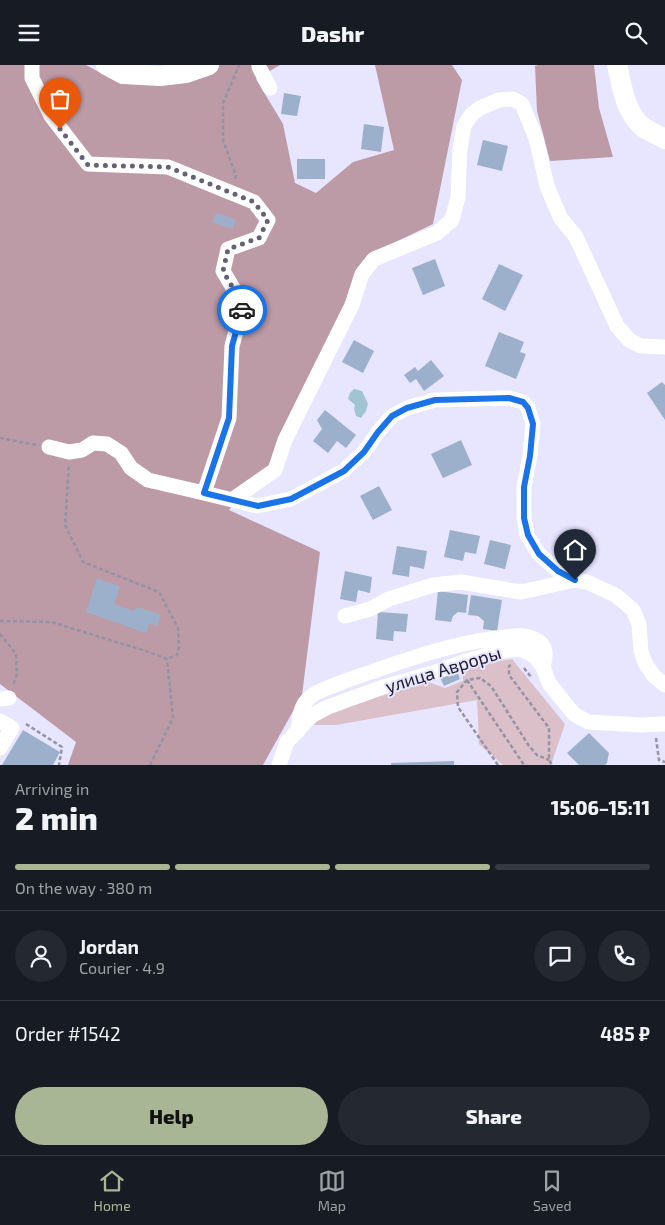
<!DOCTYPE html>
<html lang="en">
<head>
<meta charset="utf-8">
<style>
  body { margin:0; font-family:"Exo 2",sans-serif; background:#242831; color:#f1f3f6; height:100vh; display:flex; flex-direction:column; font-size:19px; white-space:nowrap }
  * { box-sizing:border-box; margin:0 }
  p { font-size:16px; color:#9ea1a6 }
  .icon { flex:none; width:28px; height:28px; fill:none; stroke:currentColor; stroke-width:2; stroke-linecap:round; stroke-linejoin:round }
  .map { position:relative; height:700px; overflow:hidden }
  .drawer { display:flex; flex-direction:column; background:#171b24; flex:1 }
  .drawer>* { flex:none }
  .pin { position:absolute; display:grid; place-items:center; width:42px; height:42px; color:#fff; margin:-51px -21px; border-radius:50% 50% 50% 0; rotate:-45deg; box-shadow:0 0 5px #0007 }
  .pin .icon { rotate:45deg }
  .courier { position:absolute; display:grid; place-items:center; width:50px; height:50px; margin:-25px; border:4px solid #1a73e8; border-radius:50%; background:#fff; color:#222; box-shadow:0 1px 6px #0007 }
  .overview em { font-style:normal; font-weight:800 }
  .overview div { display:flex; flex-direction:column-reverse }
  .overview { display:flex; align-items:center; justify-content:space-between; height:85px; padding:0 15px }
  h1 { font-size:32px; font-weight:800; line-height:38px }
  .bar { display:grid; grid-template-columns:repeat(4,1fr); gap:8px 5px; align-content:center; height:60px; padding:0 15px }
  .bar i { height:6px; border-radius:4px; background:#363941 }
  .bar .current { background:#a9b695 }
  .bar p { grid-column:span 4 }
  .line { display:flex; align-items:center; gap:12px; padding:0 15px; border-top:1px solid #363941 }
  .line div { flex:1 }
  .round { display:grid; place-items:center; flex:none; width:52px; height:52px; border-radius:26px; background:#242831 }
  .cta { display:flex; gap:10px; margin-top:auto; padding:10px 15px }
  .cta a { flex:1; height:58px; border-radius:30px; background:#a9b695; color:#111; font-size:20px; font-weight:800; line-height:58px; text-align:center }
  .cta a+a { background:#242831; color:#f1f3f6 }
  header { display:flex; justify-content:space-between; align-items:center; height:65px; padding:0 15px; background:#171b24; font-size:22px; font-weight:800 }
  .tabs { display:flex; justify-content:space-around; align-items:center; height:70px; border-top:1px solid #363941; background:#171b24; font-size:14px; color:#9ea1a6 }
  .tabs a { display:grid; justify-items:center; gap:2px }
  .tabs .current { color:#a9b695 }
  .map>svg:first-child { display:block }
</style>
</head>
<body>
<header><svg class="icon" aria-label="menu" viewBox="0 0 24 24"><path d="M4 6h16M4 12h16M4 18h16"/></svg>Dashr<svg class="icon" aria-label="search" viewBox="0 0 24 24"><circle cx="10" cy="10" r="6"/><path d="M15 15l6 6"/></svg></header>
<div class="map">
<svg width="665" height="700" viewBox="0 0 665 700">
  <rect width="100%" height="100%" fill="#e7e5ff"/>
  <!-- green -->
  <path fill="#dbc0c9" d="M512,594L565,659L551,700H503L479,679L477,635L336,660H314L324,648L428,617L445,623L463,616L462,602Z"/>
  <!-- forest -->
  <path fill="#bc9ba6" d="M0,0H86L121,19L183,0H280L256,14L283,59L295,118L316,128L353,97L394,85L375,0H452L462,15L433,159L369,190L288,382L229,445L320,487L302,630L263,700H68L76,677L0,619Z
    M538,0H594L599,43L613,92L550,96L537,46L535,1Z"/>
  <!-- water -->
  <path fill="#a1c4d2" d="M354,324L362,326L368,339L366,346L361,353L356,351L354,344L355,340L348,334L350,328Z"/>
  <!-- building -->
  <path fill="#9db0cb" d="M284,28L301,31L297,51L281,49Z
    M364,59L384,62L381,87L361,84Z
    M483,75L508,81L502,106L477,100Z
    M297,94H325V114H297Z
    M216,148L236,155L232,164L212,157Z
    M435,194L445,221L423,230L412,203Z
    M499,199L523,210L505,246L482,234Z
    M499,267L524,277L520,287L526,289L516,314L485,301Z
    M354,275L374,286L363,308L342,297Z
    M431,295L444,311L424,326L416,314L410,318L404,310L415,302L418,306Z
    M662,317L665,320V355L647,328Z
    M325,345L356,370L346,383L337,376L328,388L313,376L322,364L317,355Z
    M461,375L472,400L443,413L431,389Z
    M379,421L392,445L373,455L360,431Z
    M450,465L480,471L476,489L465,487L463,496L444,492Z
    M490,475L511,480L505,504L484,499Z
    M397,481L427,486L424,504L410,501L409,512L392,509Z
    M345,506L372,512L370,528L358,525L356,537L340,534Z
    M97,513L120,522L114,539L134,546L138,542L161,550L158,561L149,558L146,568L86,547Z
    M438,526L468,530L466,548L458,547L453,551L451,557L435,555Z
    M471,530L502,535L497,566L483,564L484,556L478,551L468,550Z
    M378,547L408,549L406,567L394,566L393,576L376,574Z
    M457,605L460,614L444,621L440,612Z
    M23,665L60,687L53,700H2Z
    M589,668L609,688L607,698L605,700H579L567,688Z
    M454,696V700H391V698Z"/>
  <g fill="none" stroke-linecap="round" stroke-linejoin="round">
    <!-- path -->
    <path stroke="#9493a6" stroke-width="2.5" stroke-dasharray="4 2.5" stroke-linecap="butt" d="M235,114L236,111L223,75V38L239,0
      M0,373L36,380
      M0,556L51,557L146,586L167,594L177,590L179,582L178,563L159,527L83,497L65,460L69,399
      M0,569L16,589L17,609L13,621
      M511,600L509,601V610L549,663V695L552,700
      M524,603L531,612
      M467,615L524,700
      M26,659L62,682L59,700
      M656,673L659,695L665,697
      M150,700L173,653L167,594
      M498,700L458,642L457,627L467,615L480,613L491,621L529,681L537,690L549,695"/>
    <!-- minor -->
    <path stroke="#fff" stroke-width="15" d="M32,0V13L51,51L88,99L168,102L254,137L268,155L259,173L228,184L223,206L243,240L232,281L229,353L204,428L257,441L291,434L343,406L364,387L378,367L392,351L407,343L435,335L509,333L523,337L528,343L533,359L530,391L524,422V453L527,470L539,489L558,506L575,515L587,517L615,530L624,537L633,545L639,559L641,586L645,598L654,611L665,620
      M259,0V2L270,23
      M49,382L69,387L82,385L93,378L107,379L121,388L131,403L148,415L204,428
      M232,435L275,405L285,375L352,240L362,209L374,194L437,168L452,155L458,132L460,84L464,61L471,50L480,43L499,35L513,34L522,39L536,73L547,121L560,152L576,172L617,261L629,275L641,281L665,282
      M345,551L370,544L389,534L433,520L461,517L521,527L575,515
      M0,634L9,633
      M0,656L12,663L0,683
      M298,666C300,649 300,637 316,628C335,619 354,613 374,606C414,592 453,579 496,573C509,572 522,568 534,574C548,580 546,590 543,602
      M279,700L287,677L311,651L328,642L383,622L433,608L466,596L501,586L517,584L528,587L536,593L543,602L549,618L560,632L574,649L588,657L641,660L665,659"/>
    <!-- major -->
    <path stroke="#fff" stroke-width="20" d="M106,0L123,9L160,11L186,8L209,0
      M617,0C622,21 625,48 643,62C650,67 658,70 665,74"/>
  </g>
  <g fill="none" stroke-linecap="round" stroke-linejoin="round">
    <!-- done -->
    <path stroke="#646273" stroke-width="5" stroke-dasharray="0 9" d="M60,64L88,100L168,102L254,137L268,155L259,173L228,184L223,206L243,240L242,245"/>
    <!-- route -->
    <path stroke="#1a73e8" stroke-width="6" d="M242,245L232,281L229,353L204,428L258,441L291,434L344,406L364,387L378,367L392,351L407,343L435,335L509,333L523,337L528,343L533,359L530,391L524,422V453L528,470L539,489L558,506L575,515"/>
  </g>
  <g text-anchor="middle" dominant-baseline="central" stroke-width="4" stroke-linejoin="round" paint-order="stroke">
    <!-- street labels -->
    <g font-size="18" fill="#1d1c27" stroke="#e7e5ff">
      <text transform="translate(443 604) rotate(-17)">улица Авроры</text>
    </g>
  </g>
</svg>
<div class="pin" style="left:60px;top:64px;background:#ea580c"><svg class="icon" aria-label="bag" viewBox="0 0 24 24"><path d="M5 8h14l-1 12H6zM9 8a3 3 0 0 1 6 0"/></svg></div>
<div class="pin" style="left:575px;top:515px;background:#1f2937"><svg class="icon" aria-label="home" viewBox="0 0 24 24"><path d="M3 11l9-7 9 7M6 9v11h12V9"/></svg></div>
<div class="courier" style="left:242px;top:245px"><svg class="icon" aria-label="car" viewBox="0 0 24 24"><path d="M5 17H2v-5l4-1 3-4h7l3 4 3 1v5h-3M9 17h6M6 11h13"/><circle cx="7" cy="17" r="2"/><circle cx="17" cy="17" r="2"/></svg></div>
</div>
<section class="drawer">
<div class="overview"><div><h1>2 min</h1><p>Arriving in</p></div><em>15:06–15:11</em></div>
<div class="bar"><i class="current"></i><i class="current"></i><i class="current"></i><i></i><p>On the way · 380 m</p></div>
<div class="line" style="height:90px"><a class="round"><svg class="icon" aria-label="person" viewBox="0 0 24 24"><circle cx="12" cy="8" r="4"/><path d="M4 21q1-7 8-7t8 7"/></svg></a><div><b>Jordan</b><p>Courier · 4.9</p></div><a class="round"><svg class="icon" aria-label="chat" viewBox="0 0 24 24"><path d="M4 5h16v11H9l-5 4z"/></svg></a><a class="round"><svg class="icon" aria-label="phone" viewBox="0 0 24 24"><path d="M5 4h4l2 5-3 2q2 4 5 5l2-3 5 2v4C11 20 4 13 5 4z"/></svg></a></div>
<div class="line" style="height:65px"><div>Order #1542</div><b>485 ₽</b></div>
<div class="cta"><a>Help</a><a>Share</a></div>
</section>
<nav class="tabs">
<a class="current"><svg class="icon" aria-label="home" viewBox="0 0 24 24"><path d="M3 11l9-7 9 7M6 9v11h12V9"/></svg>Home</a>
<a><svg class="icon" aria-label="map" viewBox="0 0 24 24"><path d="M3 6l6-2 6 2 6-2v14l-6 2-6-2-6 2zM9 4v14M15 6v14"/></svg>Map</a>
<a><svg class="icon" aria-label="saved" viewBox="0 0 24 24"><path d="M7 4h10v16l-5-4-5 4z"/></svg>Saved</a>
</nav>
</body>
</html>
